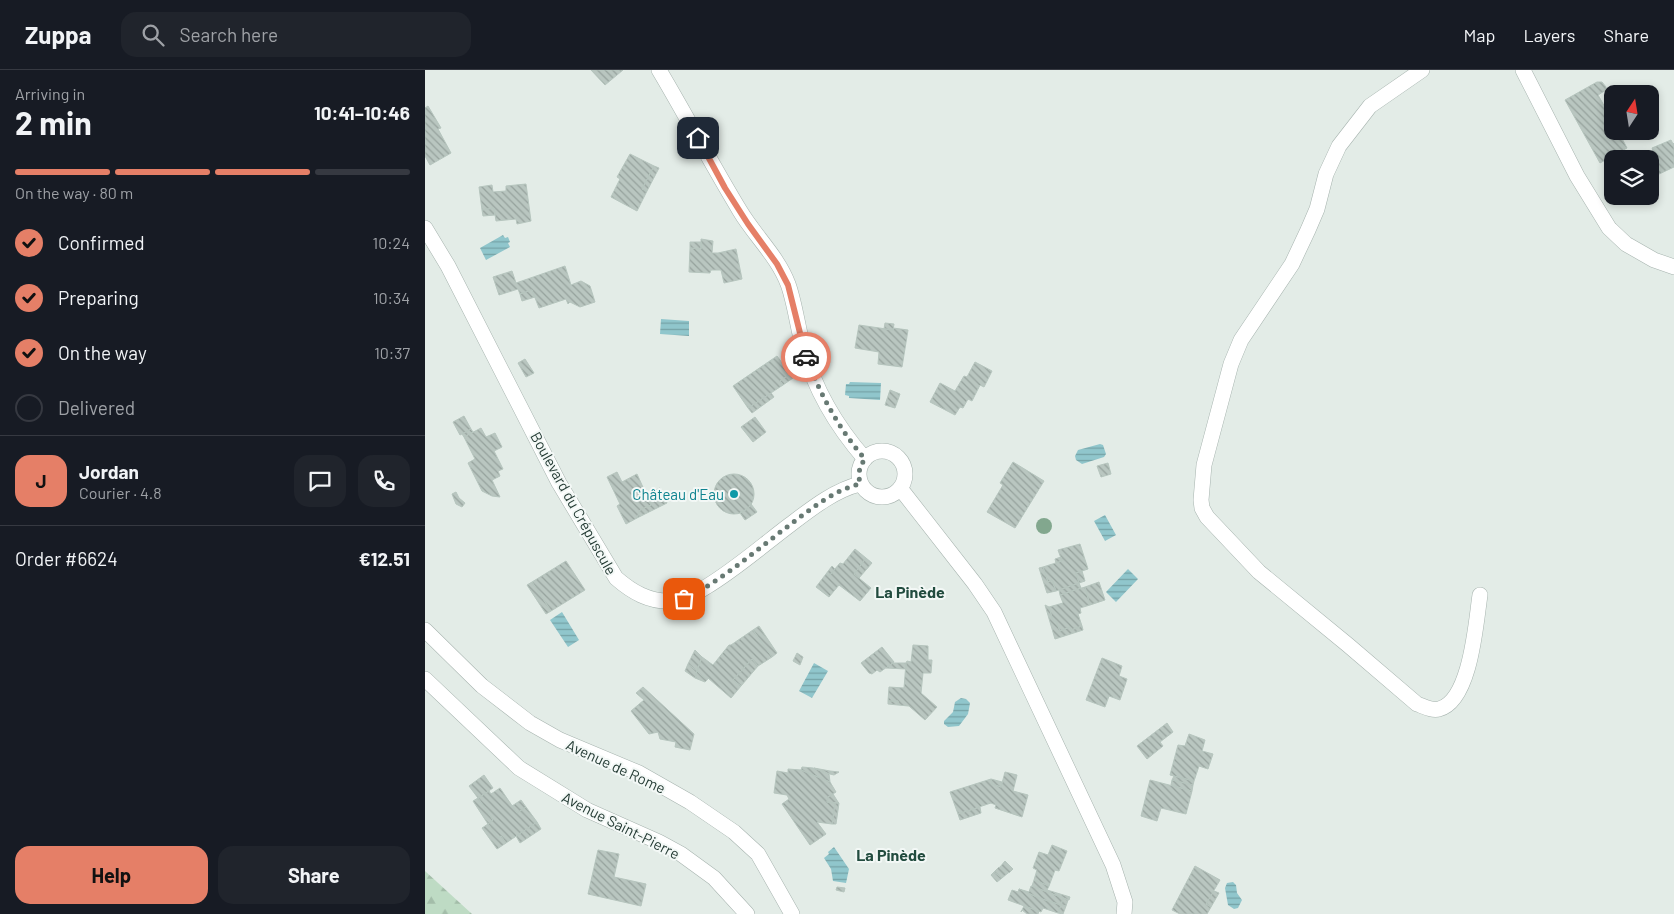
<!DOCTYPE html>
<html lang="en">
<head>
<meta charset="utf-8">
<style>
  body { margin:0; font-family:Barlow,sans-serif; background:#20242c; color:#f1f3f6; height:100vh; display:flex; flex-direction:column; font-size:19px; white-space:nowrap }
  * { box-sizing:border-box; margin:0 }
  p { font-size:16px; color:#9ea1a6 }
  .icon { flex:none; width:28px; height:28px; fill:none; stroke:currentColor; stroke-width:2; stroke-linecap:round; stroke-linejoin:round }
  .map { position:relative; flex:1; overflow:hidden }
  .panel { display:flex; flex-direction:column; background:#171b24; width:425px }
  .panel>* { flex:none }
  .needle { width:32px; rotate:12deg }
  .controls { position:absolute; left:1179px; top:15px; display:grid; gap:10px }
  .controls a { display:grid; place-items:center; width:55px; height:55px; border-radius:10px; background:#171b24; box-shadow:0 2px 8px #0003; font-size:25px }
  .pin { position:absolute; display:grid; place-items:center; width:42px; height:42px; color:#fff; margin:-21px; border-radius:10px; box-shadow:0 2px 8px #0006 }
  .courier { position:absolute; display:grid; place-items:center; width:50px; height:50px; margin:-25px; border:4px solid #e57f67; border-radius:50%; background:#fff; color:#222; box-shadow:0 1px 6px #0007 }
  .headline em { font-style:normal; font-weight:700 }
  .headline div { display:flex; flex-direction:column-reverse }
  .headline { display:flex; align-items:center; justify-content:space-between; height:85px; padding:0 15px }
  h1 { font-size:32px; font-weight:700; line-height:38px }
  .bar { display:grid; grid-template-columns:repeat(4,1fr); gap:8px 5px; align-content:center; height:60px; padding:0 15px }
  .bar i { height:6px; border-radius:4px; background:#363941 }
  .bar .on { background:#e57f67 }
  .bar p { grid-column:span 4 }
  .line { display:flex; align-items:center; gap:12px; padding:0 15px; border-top:1px solid #363941 }
  .line div { flex:1 }
  .round { display:grid; place-items:center; flex:none; width:52px; height:52px; border-radius:15px; background:#20242c }
  ol { padding:0 15px; list-style:none }
  li { display:flex; align-items:center; gap:15px; height:55px }
  li p { margin-inline-start:auto }
  li .icon { padding:5px; border-radius:50%; background:#e57f67; color:#111; stroke-width:4 }
  li:last-child { color:#9ea1a6 }
  li i { width:28px; height:28px; border:2px solid #363941; border-radius:50% }
  .cta { display:flex; gap:10px; margin-top:auto; padding:10px 15px }
  .cta a { flex:1; height:58px; border-radius:15px; background:#e57f67; color:#111; font-size:20px; font-weight:700; line-height:58px; text-align:center }
  .cta a+a { background:#20242c; color:#f1f3f6 }
  header { display:flex; align-items:center; gap:30px; box-sizing:border-box; height:70px; padding:0 25px; background:#171b24; border-bottom:1px solid #363941 }
  header strong { font-size:24px }
  nav { display:flex; gap:28px; margin-inline-start:auto; font-size:18px }
  .search { width:350px; height:45px; background:#20242c; display:flex; align-items:center; gap:12px; box-sizing:border-box; padding:0 18px; border-radius:15px; color:#9ea1a6; font-size:19px }
  main { display:flex; flex:1; min-height:0 }
  .map>svg:first-child { display:block }
</style>
</head>
<body>
<header>
<strong>Zuppa</strong>
<div class="search"><svg class="icon" aria-label="search" viewBox="0 0 24 24"><circle cx="10" cy="10" r="6"/><path d="M15 15l6 6"/></svg>Search here</div>
<nav><a>Map</a><a>Layers</a><a>Share</a></nav>
</header>
<main>
<section class="panel">
<div class="headline"><div><h1>2 min</h1><p>Arriving in</p></div><em>10:41–10:46</em></div>
<div class="bar"><i class="on"></i><i class="on"></i><i class="on"></i><i></i><p>On the way · 80 m</p></div>
<ol>
<li><svg class="icon" aria-label="check" viewBox="0 0 24 24"><path d="M5 12l5 5 9-10"/></svg>Confirmed<p>10:24</p></li>
<li><svg class="icon" aria-label="check" viewBox="0 0 24 24"><path d="M5 12l5 5 9-10"/></svg>Preparing<p>10:34</p></li>
<li><svg class="icon" aria-label="check" viewBox="0 0 24 24"><path d="M5 12l5 5 9-10"/></svg>On the way<p>10:37</p></li>
<li><i></i>Delivered</li>
</ol>
<div class="line" style="height:90px"><b class="round" style="background:#e57f67;color:#111">J</b><div><b>Jordan</b><p>Courier · 4.8</p></div><a class="round"><svg class="icon" aria-label="chat" viewBox="0 0 24 24"><path d="M4 5h16v11H9l-5 4z"/></svg></a><a class="round"><svg class="icon" aria-label="phone" viewBox="0 0 24 24"><path d="M5 4h4l2 5-3 2q2 4 5 5l2-3 5 2v4C11 20 4 13 5 4z"/></svg></a></div>
<div class="line" style="height:65px"><div>Order #6624</div><b>€12.51</b></div>
<div class="cta"><a>Help</a><a>Share</a></div>
</section>
<div class="map">
<svg width="1249" height="844" viewBox="0 0 1249 844">
  <defs>
    <pattern id="forest-firs" width="22" height="20" patternUnits="userSpaceOnUse" patternTransform="scale(1.25)"><rect width="22" height="20" fill="#bedbc4"/><path d="M5 1l3.5 6h-7zM16 11l3.5 6h-7z" fill="#a3bda9"/></pattern>
    <pattern id="water-rules" width="6" height="5" patternUnits="userSpaceOnUse" patternTransform="scale(1.25)"><rect width="6" height="5" fill="#90c6cc"/><path d="M0 2.5h6" fill="none" stroke="#75a2a6"/></pattern>
    <pattern id="building-back-hatch" width="6" height="6" patternUnits="userSpaceOnUse" patternTransform="scale(1.25)"><rect width="6" height="6" fill="#b9c6c0"/><path d="M-1 5l2 2M0 0l6 6M5-1l2 2" fill="none" stroke="#96a29d"/></pattern>
  </defs>
  <rect width="100%" height="100%" fill="#e3ece7"/>
  <!-- forest -->
  <path fill="url(#forest-firs)" d="M0,801L47,844H0Z"/>
  <!-- water -->
  <path fill="url(#water-rules)" d="M78,165L80,168L83,167L85,172L83,173L85,177L61,190L55,178Z
    M236,249L264,251V266L235,264Z
    M425,312L456,313L455,330L424,328V326L420,325L421,314H424Z
    M675,374L678,375L681,384L679,387L657,394L651,390L650,386L653,380Z
    M680,445L691,465L680,471L669,451Z
    M703,499L713,509L691,532L681,522Z
    M137,542L154,570L143,577L125,550Z
    M389,593L403,601L387,628L374,621Z
    M536,628L541,629L545,633L543,644L534,656L523,657L519,654V651L528,642L530,632Z
    M409,777L424,799L421,813L408,811L406,799L399,788L404,784L403,782Z
    M808,812L811,815L812,823L817,830L813,838L809,839L803,835L800,818L802,813Z"/>
  <!-- building -->
  <path fill="url(#building-back-hatch)" stroke="#b6c5be" d="M166,0H198L180,15Z
    M1172,12H1177L1181,17V20L1173,25L1188,51V61H1193L1202,78L1175,93L1140,30Z
    M3,36L16,58L13,59L26,83L5,95L0,86V38Z
    M1246,70L1248,74L1249,73V97L1232,105L1222,86L1229,83L1227,78Z
    M205,84L229,96L217,119L222,121L212,141L186,127L195,109L192,107Z
    M229,96L234,98L222,121L217,119Z
    M101,114L106,151L92,154L91,149L71,151L69,138L57,140L54,117L67,115L68,122L81,121V116Z
    M69,138L70,145L58,146L57,140Z
    M276,169L288,171L287,183H293L311,179L317,209L299,213L296,200H286L285,203L264,202L265,178L276,179Z
    M265,172H276V179L265,178Z
    M140,196L146,215L156,211L165,216L170,232L155,237L145,232L143,234L141,229L114,238L107,220L95,224L93,219L74,225L68,207L87,201L91,213Z
    M107,220L110,227L97,231L95,224Z
    M460,253L469,254L468,260L459,259Z
    M434,255L468,260V258L483,260L477,297L453,294L454,282L430,278Z
    M352,286L365,304L355,311L358,315L323,338L308,316Z
    M100,289L109,303L101,307L93,293Z
    M550,292L567,301L559,317L555,315L547,331L543,329L538,338L535,337L530,345L505,332L515,313L530,321L539,306L542,307Z
    M365,304L368,308L358,315L355,311Z
    M465,320L475,324L470,338L460,335Z
    M346,323L349,327L327,343L323,338Z
    M39,346L46,359L35,365L28,352Z
    M330,347L341,362L328,372L316,357Z
    M56,358L61,367L70,363L77,377L69,381L78,399L73,401L75,406L67,410L75,427L67,426L57,421L43,393L50,389L39,367Z
    M46,359L48,362L39,367L37,364Z
    M588,392L619,411L590,458L562,442L578,415L575,413Z
    M683,393L686,404L676,407L672,396Z
    M192,402L197,412L212,404L226,435L215,440L212,448L201,454L192,436L195,434L182,407Z
    M289 424a20 20 0 1 1 40 0a20 20 0 1 1-40 0Z
    M235,418L242,433L212,448L215,440L226,435L221,424Z
    M31,422L34,428L40,433L37,437L31,434L27,424Z
    M326,434L332,442L320,450L315,443L323,438Z
    M655,474L663,499L651,503L654,513L631,521L627,510L623,512L618,497L637,491L633,480Z
    M430,479L441,488L429,504L446,518L435,531L414,515L404,527L391,517L401,504L404,506L415,493L418,494Z
    M636,487L637,491L631,493L630,489Z
    M441,488L447,493L434,508L429,504Z
    M141,491L160,520L126,541L107,512Z
    M407,496L410,499L404,506L401,504Z
    M618,497L623,512L627,510L631,521L622,523L614,498Z
    M657,501L660,511L654,513L651,503Z
    M107,512L126,541L121,544L102,515Z
    M674,512L680,530L665,535L660,517Z
    M654,513L656,518L635,525L634,520Z
    M660,517L665,535L655,538L656,543L653,544L657,556L646,560L645,557L635,561L631,551H628L624,537L638,533L635,525Z
    M620,535L624,537L628,551H631L635,561L645,557L646,560L657,556L658,560L630,569Z
    M334,556L352,583L347,587L328,560Z
    M328,560L347,587L333,596L327,589L308,610L316,616L306,628L283,608L282,610L272,601L277,587L288,595L304,575H306Z
    M488,575L503,576V590H507L506,603H498L496,623L512,637L500,650L484,636L473,635V631H463L464,617L479,618L481,593L482,591L486,592Z
    M457,577L469,592L455,602L452,600L447,604L444,603L436,593Z
    M270,580L277,587L272,601L263,594Z
    M372,583L378,587L375,595L368,591Z
    M677,588L697,596L694,606L702,609L695,630L684,626L680,637L661,630Z
    M327,589L333,596L316,616L308,610Z
    M468,593H481V599L461,598Z
    M263,594L272,601L270,608L260,601Z
    M272,601L282,610L280,612L270,608Z
    M218,617L269,664L265,680L250,677L251,672L235,669L233,662L224,664L206,641L219,630L211,623Z
    M463,631H473V635L463,634Z
    M742,653L748,662L735,672L738,676L722,689L712,676Z
    M764,664L780,670L777,681L788,684L783,699L774,696L769,711L745,705L753,675L760,676Z
    M377,697L388,698L404,704L405,712L376,700Z
    M389,698L405,701V704Z
    M363,699L376,700L405,712L411,722L403,727L402,732L410,733L407,754L392,752L401,764L385,775L357,734L364,729L362,725L349,723L352,701L363,703Z
    M405,701L414,702L409,705L405,704Z
    M580,702L592,705L588,721L603,725L597,747L570,738L571,735L566,733L533,744L525,722L566,709L567,714L576,717Z
    M59,705L68,718L53,728L44,716Z
    M749,706L769,711L768,715L747,710Z
    M566,709L577,712L576,717L567,714Z
    M725,710L767,721L761,744L736,738L732,751L716,746Z
    M747,710L768,715L767,721L746,715Z
    M75,718L92,743L101,737L112,752L81,773L76,766L73,768L63,754L68,750L53,728L64,721L66,724Z
    M408,724L413,732L414,733L402,732L403,727Z
    M53,728L68,750L63,754L48,731Z
    M96,730L101,737L92,743L87,736Z
    M410,733H414L411,754H407Z
    M555,737L556,743L535,750L533,744Z
    M112,752L116,759L95,773L91,766Z
    M63,754L73,768L76,766L81,773L72,779L57,758Z
    M627,775L642,781L634,801L630,800L624,816L609,810L612,800L608,798L614,782L623,785Z
    M173,780L194,784L189,807L221,814L216,836L163,824Z
    M580,791L588,799L584,803L575,797Z
    M770,796L795,810L781,834L786,837L782,844H755L747,840Z
    M574,797L583,803L577,808L569,802Z
    M569,802L577,808L572,812L566,805Z
    M609,810L624,816L622,820L645,827L644,830L607,816Z
    M606,816L638,828L636,835L614,828L594,819L604,822Z
    M412,817L420,818L419,822L411,820Z
    M594,819L614,828L636,835L633,843L618,838L616,842L583,830L587,820L593,822Z
    M789,821L794,823L786,837L781,834Z
    M638,828L643,830L641,836L636,835Z
    M636,835L641,836L638,844L633,843Z
    M599,836L614,841L613,844H602L597,840L596,842Z"/>
  <g fill="none" stroke-linecap="round" stroke-linejoin="round">
    <!-- minor casing -->
    <g stroke="#a6b3ae" stroke-width="16">
      <path id="minor" d="M234,0C262,47 287,95 315,141C330,166 353,187 363,214C370,233 373,260 379,280C390,320 413,358 440,389
        M997,0L945,36L914,76L901,104L892,139L883,160L867,194L816,270L806,294L779,395L776,430L777,438L782,447L834,502L923,575L992,634C998,636 1007,641 1014,639C1046,631 1051,551 1055,525
        M1098,0L1152,106L1184,158L1201,174L1229,190L1249,197
        M0,158L23,196L134,413L191,508C207,522 224,532 246,531C258,531 270,524 281,517C311,499 338,475 366,454C387,438 410,420 435,414
        M434 404a23 23 0 1 1 46 0a23 23 0 1 1-46 0Z
        M475,418L550,514L569,542L688,795L700,832L699,844
        M0,560L57,616L105,653L135,670L214,703L265,732L309,762L333,784L367,844
        M0,609L94,698L162,740L234,772L256,784L289,808L322,844"/>
    </g>
    <!-- minor -->
    <use href="#minor" stroke="#fff" stroke-width="15"/>
  </g>
  <!-- trees -->
  <circle fill="#82a78e" cx="619" cy="456" r="8"/>
  <g fill="none" stroke-linecap="round" stroke-linejoin="round">
    <!-- done -->
    <path stroke="#677973" stroke-width="5" stroke-dasharray="0 9" d="M259,529C298,510 331,480 366,454C387,438 409,420 435,414C433,403 434,397 440,389C414,359 395,324 381,287"/>
    <!-- route -->
    <path stroke="#e57f67" stroke-width="6" d="M273,68L300,118L323,154L352,194L363,215L381,287"/>
  </g>
  <!-- markers -->
  <circle fill="#0f9aa8" stroke="#f3f8f6" stroke-width="2" cx="309" cy="424" r="5"/>
  <g text-anchor="middle" dominant-baseline="central" stroke-width="4" stroke-linejoin="round" paint-order="stroke">
    <!-- culture labels -->
    <g font-size="15" fill="#0d838f" stroke="#f3f8f6" text-anchor="end">
      <text x="299" y="424">Château d'Eau</text>
    </g>
    <!-- street labels -->
    <g font-size="15" fill="#243b34" stroke="#f3f8f6">
      <text transform="translate(149 433) rotate(61)">Boulevard du Crépuscule</text>
      <text transform="translate(191 696) rotate(25)">Avenue de Rome</text>
      <text transform="translate(196 755) rotate(27)">Avenue Saint-Pierre</text>
    </g>
    <!-- neighbourhood labels -->
    <g font-size="16" font-weight="bold" fill="#224c3f" stroke="#f3f8f6">
      <text x="485" y="521">La Pinède</text>
      <text x="466" y="784">La Pinède</text>
    </g>
  </g>
</svg>
<div class="controls">
<a><svg class="needle" viewBox="-14 -14 28 28"><path d="M0-13l5 13h-10z" fill="#e53935"/><path d="M0 13l5-13h-10z" fill="#9ea1a6"/></svg></a>
<a><svg class="icon" aria-label="layers" viewBox="0 0 24 24"><path d="M12 4l9 5-9 5-9-5zM3 14l9 5 9-5"/></svg></a>
</div>
<div class="pin" style="left:259px;top:529px;background:#ea580c"><svg class="icon" aria-label="bag" viewBox="0 0 24 24"><path d="M5 8h14l-1 12H6zM9 8a3 3 0 0 1 6 0"/></svg></div>
<div class="pin" style="left:273px;top:68px;background:#1f2937"><svg class="icon" aria-label="home" viewBox="0 0 24 24"><path d="M3 11l9-7 9 7M6 9v11h12V9"/></svg></div>
<div class="courier" style="left:381px;top:287px"><svg class="icon" aria-label="car" viewBox="0 0 24 24"><path d="M5 17H2v-5l4-1 3-4h7l3 4 3 1v5h-3M9 17h6M6 11h13"/><circle cx="7" cy="17" r="2"/><circle cx="17" cy="17" r="2"/></svg></div>
</div>
</main>
</body>
</html>
